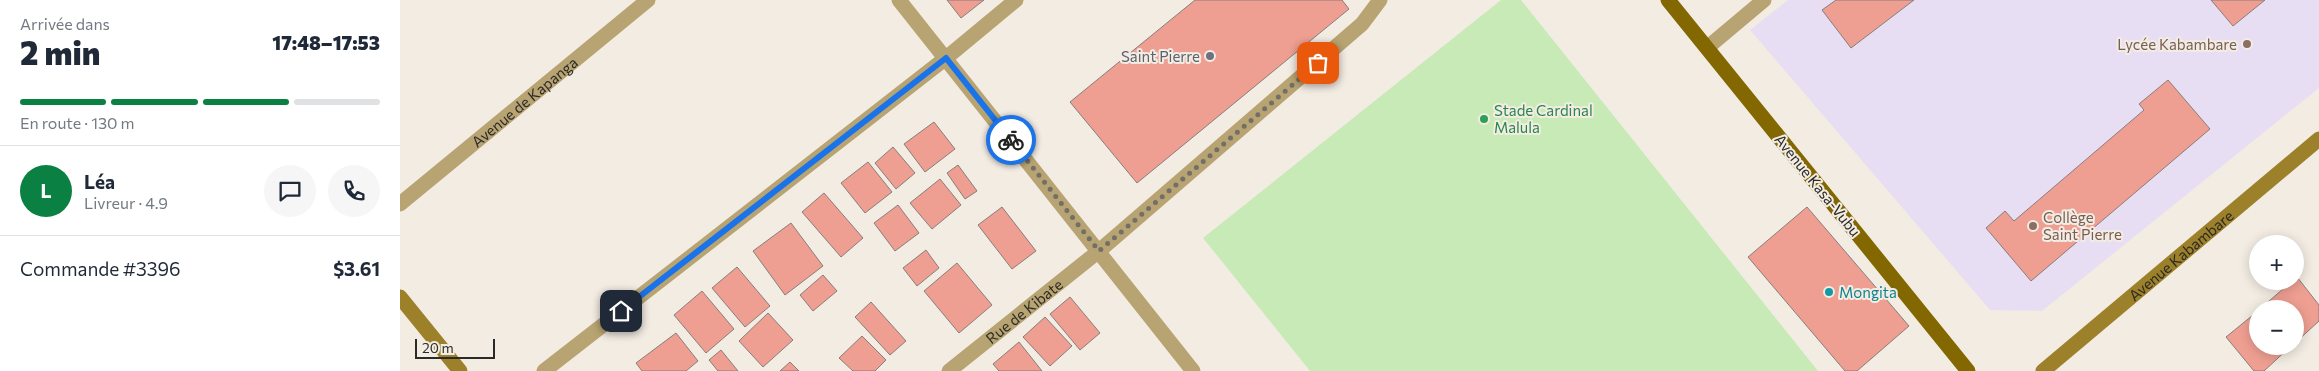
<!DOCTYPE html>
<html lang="fr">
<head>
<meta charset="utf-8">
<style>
  body { margin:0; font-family:Commissioner,sans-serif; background:#f6f6f7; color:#1f2937; height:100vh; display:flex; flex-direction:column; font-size:19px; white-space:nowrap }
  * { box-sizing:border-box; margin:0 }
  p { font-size:16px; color:#747a83 }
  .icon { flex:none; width:28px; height:28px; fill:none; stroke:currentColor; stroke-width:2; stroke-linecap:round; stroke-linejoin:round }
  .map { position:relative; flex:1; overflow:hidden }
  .drawer { display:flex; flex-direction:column; background:#fff; width:400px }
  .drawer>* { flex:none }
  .tools { position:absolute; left:1849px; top:235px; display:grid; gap:10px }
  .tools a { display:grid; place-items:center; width:55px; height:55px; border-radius:50%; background:#fff; box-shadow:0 2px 12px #0003; font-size:25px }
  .scale { position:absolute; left:15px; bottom:12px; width:80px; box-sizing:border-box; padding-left:5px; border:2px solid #2c2a26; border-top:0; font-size:14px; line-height:18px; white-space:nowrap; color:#2c2a26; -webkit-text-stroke:4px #f3ece3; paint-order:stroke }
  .pin { position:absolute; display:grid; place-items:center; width:42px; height:42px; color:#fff; margin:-21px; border-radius:10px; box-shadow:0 2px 8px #0006 }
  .courier { position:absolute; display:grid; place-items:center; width:50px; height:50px; margin:-25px; border:4px solid #1a73e8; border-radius:50%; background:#fff; color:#222; box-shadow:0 1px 6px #0007 }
  .summary em { font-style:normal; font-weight:800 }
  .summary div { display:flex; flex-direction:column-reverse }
  .summary { display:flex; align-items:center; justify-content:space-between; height:85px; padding:0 20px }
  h1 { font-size:32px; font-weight:800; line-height:38px }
  .bar { display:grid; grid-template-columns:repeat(4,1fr); gap:8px 5px; align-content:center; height:60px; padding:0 20px }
  .bar i { height:6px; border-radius:4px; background:#e0e1e3 }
  .bar .current { background:#0b8043 }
  .bar p { grid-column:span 4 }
  .line { display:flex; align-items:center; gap:12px; padding:0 20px; border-top:1px solid #e0e1e3 }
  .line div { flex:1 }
  .round { display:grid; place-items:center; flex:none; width:52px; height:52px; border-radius:26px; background:#f6f6f7 }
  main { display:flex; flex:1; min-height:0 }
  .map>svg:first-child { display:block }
</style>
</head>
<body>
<main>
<section class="drawer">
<div class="summary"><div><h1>2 min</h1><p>Arrivée dans</p></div><em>17:48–17:53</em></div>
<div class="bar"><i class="current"></i><i class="current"></i><i class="current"></i><i></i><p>En route · 130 m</p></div>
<div class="line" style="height:90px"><b class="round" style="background:#0b8043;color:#fff">L</b><div><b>Léa</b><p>Livreur · 4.9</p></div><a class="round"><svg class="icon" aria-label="chat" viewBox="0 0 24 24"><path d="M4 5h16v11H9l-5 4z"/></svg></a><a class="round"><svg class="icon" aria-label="phone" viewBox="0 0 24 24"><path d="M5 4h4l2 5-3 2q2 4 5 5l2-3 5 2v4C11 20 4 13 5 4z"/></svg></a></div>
<div class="line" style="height:65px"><div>Commande #3396</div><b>$3.61</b></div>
</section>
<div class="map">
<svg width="1919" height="371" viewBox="0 0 1919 371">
  <rect width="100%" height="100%" fill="#f3ece3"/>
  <!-- education -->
  <path fill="#e8def3" d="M1388,0H1919V88L1642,311L1590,310L1350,30Z"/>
  <!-- green -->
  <path fill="#c8eab7" d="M1101,0H1121L1418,371H910L803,238Z"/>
  <!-- building -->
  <path fill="#ef9f92" stroke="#887d7b" d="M547,0H584L561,18Z
    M795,0H942L949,9L737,183L670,102Z
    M1436,0H1514L1451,48L1422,10Z
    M1811,0H1865L1833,26Z
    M1768,80L1810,129L1631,281L1586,228L1605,211L1614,221L1744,110L1739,104Z
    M534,122L555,149L525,172L504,144Z
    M493,147L515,173L496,189L475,163Z
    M468,162L492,192L465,213L441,183Z
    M558,165L577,191L565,199L547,173Z
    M540,179L561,205L532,229L510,203Z
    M424,193L463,238L441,257L402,212Z
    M498,205L519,233L495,251L474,223Z
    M602,207L636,251L612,269L578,225Z
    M1407,207L1509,326L1457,371H1445L1348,257Z
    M391,223L423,266L385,295L353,251Z
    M526,250L539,268L517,286L503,268Z
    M557,263L592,305L559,333L524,291Z
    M337,267L370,306L345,327L312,288Z
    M423,275L437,291L413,311L400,295Z
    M1897,277L1919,305V321L1895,343V309H1860L1892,281H1895Z
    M302,291L334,329L306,353L274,315Z
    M670,297L700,333L680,350L650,314Z
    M471,302L506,341L490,355L455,317Z
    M1858,311V346H1891L1864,371H1854L1826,337Z
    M368,313L393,340L363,367L339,341Z
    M645,317L672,346L650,366L623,337Z
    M276,333L298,361L286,371H242L236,363Z
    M462,336L486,360L475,371H453L439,358Z
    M619,342L642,371H599L593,364Z
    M321,350L338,371H318L309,360Z
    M390,362L399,371H380Z"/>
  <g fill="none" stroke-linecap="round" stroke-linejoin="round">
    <!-- lane -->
    <path stroke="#b8a472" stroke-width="15" d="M699,251L962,24L980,0"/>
    <!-- street -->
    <g stroke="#b8a472" stroke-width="15">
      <path d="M499,0L793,371"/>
      <path d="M1308,47L1364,0"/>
      <path id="s1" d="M0,204L248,0"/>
      <path d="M144,371L546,58L616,0"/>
      <path id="s2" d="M549,371L699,251"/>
    </g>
    <!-- secondary -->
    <g stroke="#9d802a" stroke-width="15">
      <path d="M0,297L60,371"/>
      <path id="s3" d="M1643,371L1919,139"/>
    </g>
    <!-- primary -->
    <path stroke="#836700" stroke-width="15" d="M1268,0L1568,371"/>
  </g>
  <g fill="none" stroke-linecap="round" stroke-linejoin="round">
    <!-- done -->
    <path stroke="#726e68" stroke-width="5" stroke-dasharray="0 9" d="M611,140L699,251L918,63"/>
    <!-- route -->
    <path stroke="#1a73e8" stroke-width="6" d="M221,311L546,58L611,140"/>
  </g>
  <!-- markers -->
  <g fill="#8d6e63" stroke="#f3ece3" stroke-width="2">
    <circle cx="1847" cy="44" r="5"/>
    <circle cx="1633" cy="226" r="5"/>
  </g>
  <circle fill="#6b7280" stroke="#f3ece3" stroke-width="2" cx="810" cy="56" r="5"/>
  <circle fill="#2e9e5b" stroke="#f3ece3" stroke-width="2" cx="1084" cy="119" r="5"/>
  <circle fill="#0f9aa8" stroke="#f3ece3" stroke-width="2" cx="1429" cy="292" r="5"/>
  <g text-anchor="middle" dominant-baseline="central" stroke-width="4" stroke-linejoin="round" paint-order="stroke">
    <!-- education labels -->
    <g font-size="15" fill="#785e54" stroke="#f3ece3" text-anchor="end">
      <text x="1837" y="44">Lycée Kabambare</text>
      <text x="1643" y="217" text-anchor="start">Collège<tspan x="1643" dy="17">Saint Pierre</tspan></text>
    </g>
    <!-- worship labels -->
    <g font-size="15" fill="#5b616d" stroke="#f3ece3" text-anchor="end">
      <text x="800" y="56">Saint Pierre</text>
    </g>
    <!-- street labels -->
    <g font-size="15" fill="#2c2a26" stroke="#f3ece3">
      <text stroke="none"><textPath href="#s1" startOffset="161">Avenue de Kapanga</textPath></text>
      <text transform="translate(1418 185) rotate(51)">Avenue Kasa-Vubu</text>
      <text stroke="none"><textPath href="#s3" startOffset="180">Avenue Kabambare</textPath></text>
      <text stroke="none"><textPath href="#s2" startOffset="96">Rue de Kibate</textPath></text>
    </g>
    <!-- leisure labels -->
    <g font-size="15" fill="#27864d" stroke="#f3ece3" text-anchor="start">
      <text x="1094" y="110">Stade Cardinal<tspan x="1094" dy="17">Malula</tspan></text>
    </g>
    <!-- culture labels -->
    <g font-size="15" fill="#0d838f" stroke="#f3ece3" text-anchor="start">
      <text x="1439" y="292">Mongita</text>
    </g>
  </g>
</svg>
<div class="tools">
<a>+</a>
<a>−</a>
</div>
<div class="scale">20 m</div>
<div class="pin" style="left:918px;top:63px;background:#ea580c"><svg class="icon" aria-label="bag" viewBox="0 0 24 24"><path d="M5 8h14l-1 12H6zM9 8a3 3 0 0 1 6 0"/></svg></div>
<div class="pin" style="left:221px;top:311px;background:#1f2937"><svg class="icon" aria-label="home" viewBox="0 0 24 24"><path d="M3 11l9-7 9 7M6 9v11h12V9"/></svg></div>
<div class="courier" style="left:611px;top:140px"><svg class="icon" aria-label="bike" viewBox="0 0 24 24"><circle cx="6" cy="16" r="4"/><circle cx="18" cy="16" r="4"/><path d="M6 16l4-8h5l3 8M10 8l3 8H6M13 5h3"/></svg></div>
</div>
</main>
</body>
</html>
